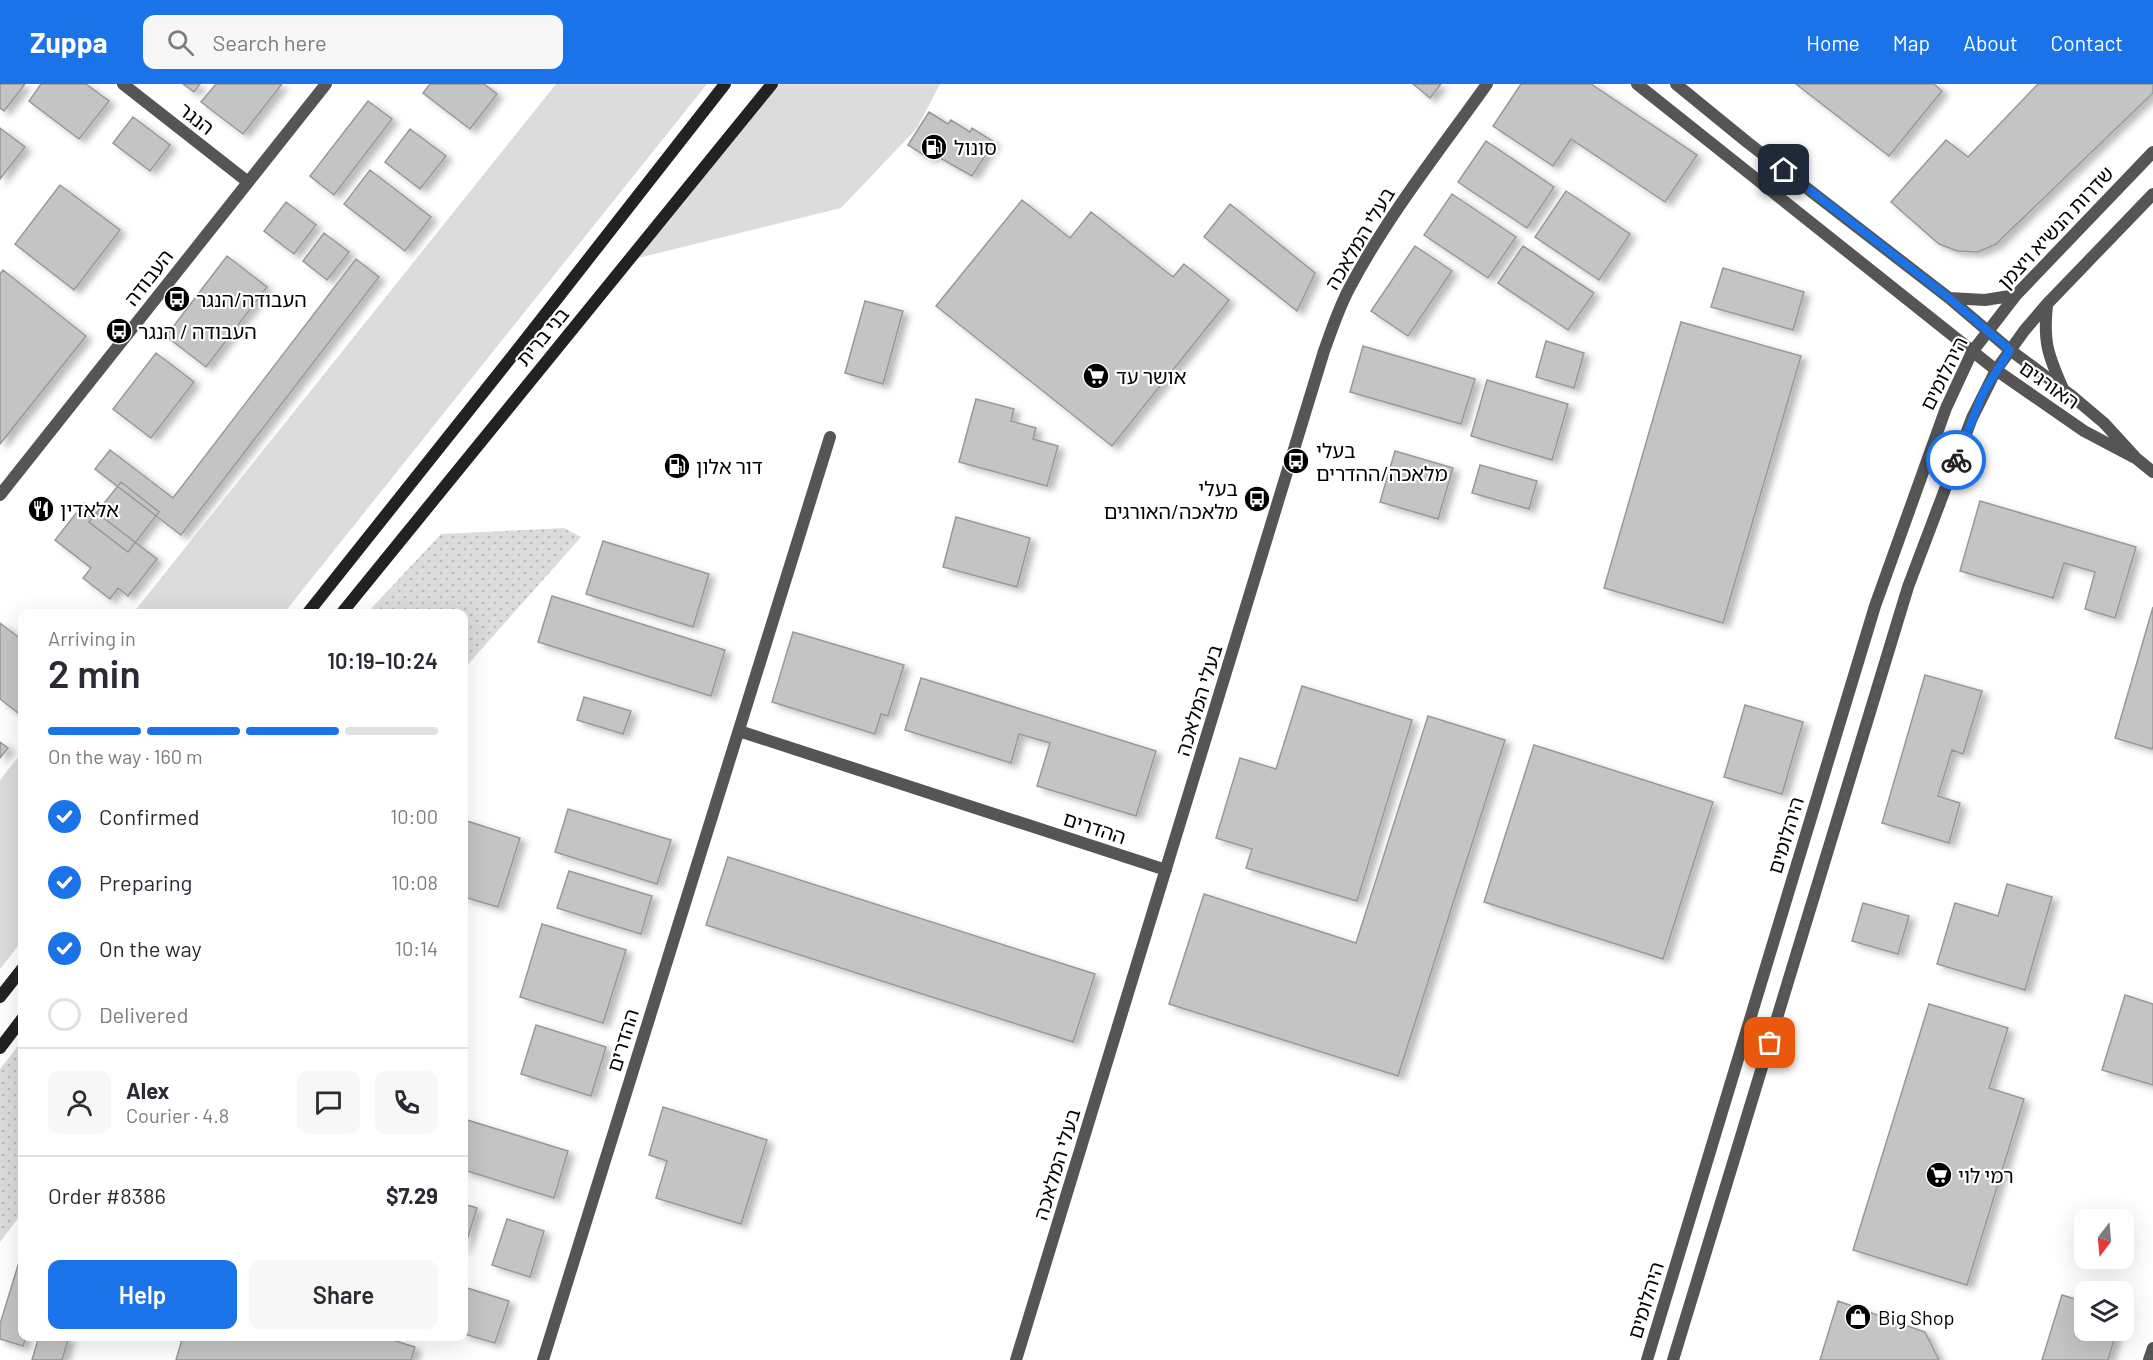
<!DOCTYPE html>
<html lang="en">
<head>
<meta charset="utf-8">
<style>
  body { margin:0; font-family:Barlow,"Noto Sans Hebrew",sans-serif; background:#f7f7f7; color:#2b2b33; height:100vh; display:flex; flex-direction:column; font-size:22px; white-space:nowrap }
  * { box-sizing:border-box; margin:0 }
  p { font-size:20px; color:#7c7c81 }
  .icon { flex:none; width:33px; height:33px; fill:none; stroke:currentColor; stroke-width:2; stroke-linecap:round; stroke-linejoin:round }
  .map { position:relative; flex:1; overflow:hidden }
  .panel { position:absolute; left:18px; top:525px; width:450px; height:732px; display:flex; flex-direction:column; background:#fff; border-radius:12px; box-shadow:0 6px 24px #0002 }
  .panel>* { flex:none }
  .needle { width:39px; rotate:196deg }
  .tools { position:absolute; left:2074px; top:1125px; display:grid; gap:12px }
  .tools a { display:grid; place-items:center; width:60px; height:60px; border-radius:12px; background:#fff; box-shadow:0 6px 24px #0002; font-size:30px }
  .pin { position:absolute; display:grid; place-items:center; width:51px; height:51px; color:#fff; margin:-26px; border-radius:12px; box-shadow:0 3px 9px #0006 }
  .courier { position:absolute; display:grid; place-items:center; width:60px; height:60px; margin:-30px; border:4px solid #1a73e8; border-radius:50%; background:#fff; color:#222; box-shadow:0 2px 8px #0007 }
  .overview em { font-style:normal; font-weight:600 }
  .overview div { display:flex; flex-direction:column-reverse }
  .overview { display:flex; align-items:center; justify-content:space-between; height:102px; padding:0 30px }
  h1 { font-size:39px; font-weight:600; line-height:45px }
  .bar { display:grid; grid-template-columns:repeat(4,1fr); gap:9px 6px; align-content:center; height:72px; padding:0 30px }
  .bar i { height:8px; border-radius:4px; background:#e1e1e2 }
  .bar .active { background:#1a73e8 }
  .bar p { grid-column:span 4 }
  .line { display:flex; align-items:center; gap:15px; padding:0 30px; border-top:2px solid #e1e1e2 }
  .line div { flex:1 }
  .round { display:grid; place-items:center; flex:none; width:63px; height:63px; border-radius:12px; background:#f7f7f7 }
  ol { padding:0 30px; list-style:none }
  li { display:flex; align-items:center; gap:18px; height:66px }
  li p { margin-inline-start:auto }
  li .icon { padding:6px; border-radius:50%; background:#1a73e8; color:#fff; stroke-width:4 }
  li:last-child { color:#7c7c81 }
  li i { width:33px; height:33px; border:3px solid #e1e1e2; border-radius:50% }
  .action { display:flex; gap:12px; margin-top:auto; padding:12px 30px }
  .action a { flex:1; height:69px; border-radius:12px; background:#1a73e8; color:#fff; font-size:24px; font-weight:600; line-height:69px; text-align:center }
  .action a+a { background:#f7f7f7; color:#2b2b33 }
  header { display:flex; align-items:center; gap:36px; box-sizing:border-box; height:84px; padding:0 30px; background:#1a73e8; color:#fff }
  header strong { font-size:28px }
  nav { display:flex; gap:33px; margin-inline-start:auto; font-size:21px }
  .search { width:420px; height:54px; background:#f7f7f7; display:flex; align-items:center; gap:15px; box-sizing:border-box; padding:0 21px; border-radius:12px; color:#7c7c81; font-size:22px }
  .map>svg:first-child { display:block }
</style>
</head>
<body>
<header>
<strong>Zuppa</strong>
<div class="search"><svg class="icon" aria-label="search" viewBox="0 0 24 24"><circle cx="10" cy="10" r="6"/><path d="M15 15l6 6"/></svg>Search here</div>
<nav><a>Home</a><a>Map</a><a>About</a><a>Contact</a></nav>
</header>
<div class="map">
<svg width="2153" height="1276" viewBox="0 0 2153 1276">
  <defs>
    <pattern id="park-dots" width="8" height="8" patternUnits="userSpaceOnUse" patternTransform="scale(1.5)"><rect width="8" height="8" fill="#dcdcdc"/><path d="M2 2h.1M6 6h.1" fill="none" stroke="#bbb" stroke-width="1.8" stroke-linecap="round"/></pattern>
    <filter id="shadow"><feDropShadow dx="6" dy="4" stdDeviation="3" flood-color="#0004"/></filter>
  </defs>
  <rect width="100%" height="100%" fill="#fff"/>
  <!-- green -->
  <path fill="#dcdcdc" d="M556,0H707L284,529H133Z
    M772,0H940L917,44L841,124L630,176Z
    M22,668V857L0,885V696Z"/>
  <!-- park -->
  <path fill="url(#park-dots)" d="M564,444L581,453L464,585V530L367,529L441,450Z
    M22,957V1129L0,1158V985Z"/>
  <!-- building -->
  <path fill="#c4c4c4" stroke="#999" stroke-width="1.5" filter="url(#shadow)" d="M0,0H25L4,27L0,24Z
    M41,0H86L109,17L79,55L29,17Z
    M183,0H200L194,8Z
    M216,0H282L243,50L201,18Z
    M430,0H484L497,10L470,45L423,9Z
    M1413,0H1441L1430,14Z
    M1521,0H1591L1697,71L1665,118L1571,55L1553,82L1493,42Z
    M1796,0H1934L1942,7L1889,72Z
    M2038,0H2153V9L1996,160L1978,168L1957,167L1939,160L1891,118L1946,56L1968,73Z
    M368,17L392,35L334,111L310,92Z
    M929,28L948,40L951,36L970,48L972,44L994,58L972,92L933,70L930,75L908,61Z
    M133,33L170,61L150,87L113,59Z
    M0,44L25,63L0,95Z
    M410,45L446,72L420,105L385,78Z
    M1486,57L1554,103L1527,144L1458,98Z
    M370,86L431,133L405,167L344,120Z
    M60,101L120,146L74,206L15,160Z
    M1566,107L1630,150L1599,196L1535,153Z
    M1452,110L1516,153L1488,194L1424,151Z
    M1022,116L1070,154L1091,128L1173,193L1184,180L1229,216L1112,362L936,222Z
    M286,118L316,141L294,170L264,147Z
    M1230,120L1315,189L1297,227L1204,153Z
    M324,149L349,168L327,196L303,177Z
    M1415,162L1452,187L1408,252L1371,227Z
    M1523,162L1594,209L1568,246L1498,199Z
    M227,172L267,203L206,283L166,252Z
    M356,175L379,193L181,451L95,385L110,366L173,414Z
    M1723,184L1804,208L1793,246L1711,223Z
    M3,186L86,252L0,360V190Z
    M865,217L903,227L883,300L845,289Z
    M1681,238L1801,272L1723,539L1604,504Z
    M1546,257L1584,269L1574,304L1536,293Z
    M1363,262L1475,295L1461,340L1350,308Z
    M156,269L194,298L151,354L113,325Z
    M1487,296L1568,320L1552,376L1471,352Z
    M976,315L1014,325L1011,337L1036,344L1033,355L1058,362L1047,402L959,378Z
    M1395,367L1453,384L1438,435L1380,418Z
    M1480,381L1537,397L1529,425L1472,409Z
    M121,398L159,428L128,468L89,438Z
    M1980,417L2136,463L2115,534L2085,525L2095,488L2064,479L2053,514L1960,487Z
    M84,419L157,475L128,512L118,504L110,515L83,494L91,484L55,456Z
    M956,433L1030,454L1017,503L943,483Z
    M603,457L709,490L693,543L586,510Z
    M552,512L725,566L711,612L538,558Z
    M2153,523V662L2152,665L2115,654Z
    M0,539L22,556V632L0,615Z
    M793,548L904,581L888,632L881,630L875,650L772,618Z
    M1925,591L1982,607L1963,670L1952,666L1938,712L1960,719L1949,759L1882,739Z
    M921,594L1156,667L1136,732L1037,702L1050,659L1019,650L1011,679L905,646Z
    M1302,602L1412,636L1357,817L1246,784L1252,765L1216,754L1240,674L1276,685Z
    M584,613L631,627L623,650L577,636Z
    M1745,621L1803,638L1782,710L1724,693Z
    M1428,632L1505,656L1398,992L1169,920L1204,810L1356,859Z
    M0,658L8,664L0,674Z
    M1534,661L1713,718L1663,875L1484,818Z
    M568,725L671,756L657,800L555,768Z
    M464,736L520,754L498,823L464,813Z
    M728,773L1095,890L1073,958L706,841Z
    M569,787L652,812L641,850L557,824Z
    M2007,800L2052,813L2025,906L1937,880L1955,819L1998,832Z
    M1863,819L1909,832L1898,870L1852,857Z
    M542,840L626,866L603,939L520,913Z
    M2125,911L2153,920V1001L2102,986Z
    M1929,920L2008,944L1989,1004L2024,1015L1967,1201L1853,1166Z
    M536,941L606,963L591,1012L521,990Z
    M663,1023L767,1056L741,1140L656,1114L667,1077L649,1071Z
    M464,1035L568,1067L554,1114L464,1086Z
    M464,1120L477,1124L464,1166Z
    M507,1135L544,1147L530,1193L492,1181Z
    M19,1178L22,1179V1252H26L23,1262L0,1255V1240Z
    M464,1203L509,1217L495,1259L464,1250Z
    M2062,1211L2085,1218V1246H2117L2108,1276H2042Z
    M1838,1217L1925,1248L1939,1276H1820Z
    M39,1252L69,1253L62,1276H32Z
    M183,1252H380L415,1263L411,1276H176Z"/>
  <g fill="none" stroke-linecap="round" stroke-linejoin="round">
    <!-- minor -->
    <path stroke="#555" stroke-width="12" d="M123,0L248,98
      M739,647L1166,786
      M543,1276L830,353
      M1016,1276L1324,267C1332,245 1339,223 1350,203C1388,131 1440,66 1487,0"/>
    <!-- tertiary -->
    <path stroke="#555" stroke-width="12" d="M1637,0L1996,286L2084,347L2137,375
      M1676,0L1747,58L1949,214L2010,266L2072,312L2104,339L2137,375L2153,388
      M1949,214L1985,216L2016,211
      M2047,221C2043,258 2048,271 2063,305
      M0,411L326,0
      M1647,1276L1875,522L1946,324L1972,268L2016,211L2153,68
      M1673,1276L1908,503L1972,334L1996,286L2024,247L2047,220L2153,110
      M2149,1276L2153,1264"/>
    <!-- secondary -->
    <path stroke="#222" stroke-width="12" d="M307,530L521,261L725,0
      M341,530L772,0
      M0,913L22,885
      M0,964L22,935"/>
  </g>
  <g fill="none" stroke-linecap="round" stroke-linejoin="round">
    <!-- done -->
    <path stroke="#595959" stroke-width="6" stroke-dasharray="0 10.8" d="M1770,959L1908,503L1956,376"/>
    <!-- route -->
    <path stroke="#1a73e8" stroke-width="8" d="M1784,86L1949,214L2010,266L1984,307L1956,376"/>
  </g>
  <!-- icons -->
  <defs>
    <g id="fuel-disc" transform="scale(1.35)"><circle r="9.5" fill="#000" stroke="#fff"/><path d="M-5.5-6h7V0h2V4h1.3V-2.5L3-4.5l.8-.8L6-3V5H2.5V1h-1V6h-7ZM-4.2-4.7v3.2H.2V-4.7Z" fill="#fff"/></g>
    <g id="bus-disc" transform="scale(1.35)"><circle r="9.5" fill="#000" stroke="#fff"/><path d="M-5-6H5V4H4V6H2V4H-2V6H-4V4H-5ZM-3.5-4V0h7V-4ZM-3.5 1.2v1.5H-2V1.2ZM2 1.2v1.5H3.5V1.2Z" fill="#fff"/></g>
    <g id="supermarket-disc" transform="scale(1.35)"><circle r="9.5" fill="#000" stroke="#fff"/><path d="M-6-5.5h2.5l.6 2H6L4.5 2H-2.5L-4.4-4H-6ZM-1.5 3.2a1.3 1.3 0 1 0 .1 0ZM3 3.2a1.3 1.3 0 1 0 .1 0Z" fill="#fff"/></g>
    <g id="restaurant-disc" transform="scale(1.35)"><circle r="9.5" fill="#000" stroke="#fff"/><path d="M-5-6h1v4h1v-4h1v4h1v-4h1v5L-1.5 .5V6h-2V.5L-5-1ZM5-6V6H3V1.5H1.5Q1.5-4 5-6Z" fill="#fff"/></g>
    <g id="shop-disc" transform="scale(1.35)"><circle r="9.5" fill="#000" stroke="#fff"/><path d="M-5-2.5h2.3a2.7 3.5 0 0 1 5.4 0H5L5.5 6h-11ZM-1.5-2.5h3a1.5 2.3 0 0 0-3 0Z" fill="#fff"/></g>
  </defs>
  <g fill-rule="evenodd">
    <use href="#fuel-disc" x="934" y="63"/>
    <use href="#bus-disc" x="177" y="215"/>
    <use href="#bus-disc" x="119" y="247"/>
    <use href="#supermarket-disc" x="1096" y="292"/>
    <use href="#bus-disc" x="1296" y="377"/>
    <use href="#fuel-disc" x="677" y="382"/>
    <use href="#bus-disc" x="1257" y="415"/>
    <use href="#restaurant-disc" x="41" y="425"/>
    <use href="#supermarket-disc" x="1939" y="1091"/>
    <use href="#shop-disc" x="1858" y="1233"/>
  </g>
  <g text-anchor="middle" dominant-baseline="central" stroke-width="4.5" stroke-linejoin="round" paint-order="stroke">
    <!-- street labels -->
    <g font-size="20" fill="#000" stroke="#fff">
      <text transform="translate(197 34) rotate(38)">הנגר</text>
      <text transform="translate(2055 143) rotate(-47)">שדרות הנשיא ויצמן</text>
      <text transform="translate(1359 154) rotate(-59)">בעלי המלאכה</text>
      <text transform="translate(148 193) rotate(-52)">העבודה</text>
      <text transform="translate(542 252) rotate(-50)">בני ברית</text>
      <text transform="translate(1943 289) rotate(-63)">היהלומים</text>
      <text transform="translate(2050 300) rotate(35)">האורגים</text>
      <text transform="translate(1198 616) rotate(-73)">בעלי המלאכה</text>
      <text transform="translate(1095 743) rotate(18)">ההדרים</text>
      <text transform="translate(1785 751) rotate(-73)">היהלומים</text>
      <text transform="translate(622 956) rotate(-73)">ההדרים</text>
      <text transform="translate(1056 1080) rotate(-73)">בעלי המלאכה</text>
      <text transform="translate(1645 1216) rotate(-73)">היהלומים</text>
    </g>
    <!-- poi labels -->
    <g font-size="20" fill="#000" stroke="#fff" text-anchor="start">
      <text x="954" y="63">סונול</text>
      <text x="196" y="215">העבודה/הנגר</text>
      <text x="138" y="247">העבודה / הנגר</text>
      <text x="1116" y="292">אושר עד</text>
      <text x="1316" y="366">בעלי<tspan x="1316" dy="23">מלאכה/ההדרים</tspan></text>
      <text x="696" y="382">דור אלון</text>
      <text x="1238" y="404" text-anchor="end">בעלי<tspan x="1238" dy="23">מלאכה/האורגים</tspan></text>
      <text x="60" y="425">אלאדין</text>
      <text x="1958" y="1091">רמי לוי</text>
      <text x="1878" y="1233">Big Shop</text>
    </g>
  </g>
</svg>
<div class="tools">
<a><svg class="needle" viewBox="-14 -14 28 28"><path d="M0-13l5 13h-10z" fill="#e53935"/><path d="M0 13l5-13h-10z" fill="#7c7c81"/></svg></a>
<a><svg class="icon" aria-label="layers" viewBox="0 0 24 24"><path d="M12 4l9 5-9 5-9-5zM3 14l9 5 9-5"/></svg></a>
</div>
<div class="pin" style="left:1770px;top:959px;background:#ea580c"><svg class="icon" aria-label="bag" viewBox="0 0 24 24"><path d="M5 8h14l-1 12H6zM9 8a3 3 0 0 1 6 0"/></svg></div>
<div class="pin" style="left:1784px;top:86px;background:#1f2937"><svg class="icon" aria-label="home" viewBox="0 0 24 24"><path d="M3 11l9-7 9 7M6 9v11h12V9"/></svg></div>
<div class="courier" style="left:1956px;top:376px"><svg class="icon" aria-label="bike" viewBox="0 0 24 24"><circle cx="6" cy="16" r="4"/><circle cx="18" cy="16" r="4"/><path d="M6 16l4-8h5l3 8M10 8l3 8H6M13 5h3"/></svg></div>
<section class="panel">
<div class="overview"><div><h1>2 min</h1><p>Arriving in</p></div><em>10:19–10:24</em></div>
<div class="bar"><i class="active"></i><i class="active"></i><i class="active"></i><i></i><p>On the way · 160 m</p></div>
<ol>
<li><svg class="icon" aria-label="check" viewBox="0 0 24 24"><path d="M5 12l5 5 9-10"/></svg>Confirmed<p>10:00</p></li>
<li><svg class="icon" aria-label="check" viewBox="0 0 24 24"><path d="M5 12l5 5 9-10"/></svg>Preparing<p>10:08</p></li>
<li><svg class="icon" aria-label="check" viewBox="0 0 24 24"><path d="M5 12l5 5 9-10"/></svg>On the way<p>10:14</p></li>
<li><i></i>Delivered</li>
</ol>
<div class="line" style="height:108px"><a class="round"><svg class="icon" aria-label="person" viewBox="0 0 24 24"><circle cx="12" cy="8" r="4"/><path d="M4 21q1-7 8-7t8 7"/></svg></a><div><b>Alex</b><p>Courier · 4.8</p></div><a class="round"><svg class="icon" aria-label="chat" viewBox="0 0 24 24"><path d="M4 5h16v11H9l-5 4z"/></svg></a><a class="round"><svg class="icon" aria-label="phone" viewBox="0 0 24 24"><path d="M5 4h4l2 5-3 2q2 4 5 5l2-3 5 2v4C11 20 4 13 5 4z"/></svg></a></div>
<div class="line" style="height:78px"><div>Order #8386</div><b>$7.29</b></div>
<div class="action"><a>Help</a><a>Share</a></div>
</section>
</div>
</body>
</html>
